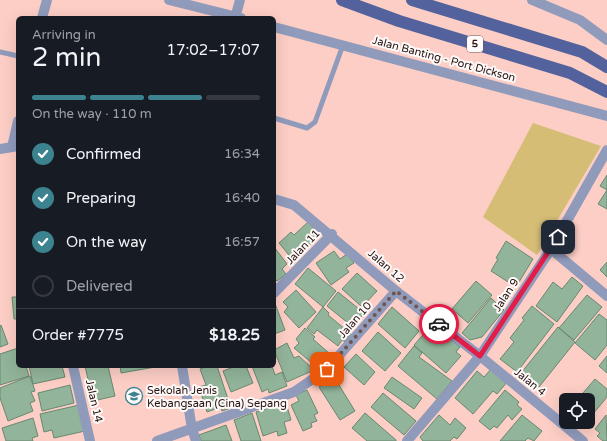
<!DOCTYPE html>
<html lang="en">
<head>
<meta charset="utf-8">
<style>
  body { margin:0; font-family:"Varela Round",sans-serif; background:#242831; color:#f1f3f6; height:100vh; display:flex; flex-direction:column; font-size:15px; white-space:nowrap }
  * { box-sizing:border-box; margin:0 }
  p { font-size:13px; color:#9ea1a6 }
  .icon { flex:none; width:22px; height:22px; fill:none; stroke:currentColor; stroke-width:2; stroke-linecap:round; stroke-linejoin:round }
  .map { position:relative; flex:1; overflow:hidden }
  .panel { position:absolute; left:16px; top:16px; width:260px; height:352px; display:flex; flex-direction:column; background:#171b24; border-radius:6px; box-shadow:0 4px 16px #0002 }
  .panel>* { flex:none }
  .controls { position:absolute; left:559px; top:393px; display:grid; gap:8px }
  .controls a { display:grid; place-items:center; width:36px; height:36px; border-radius:6px; background:#171b24; box-shadow:0 4px 16px #0002; font-size:20px }
  .pin { position:absolute; display:grid; place-items:center; width:34px; height:34px; color:#fff; margin:-17px; border-radius:8px; box-shadow:0 2px 6px #0006 }
  .courier { position:absolute; display:grid; place-items:center; width:40px; height:40px; margin:-20px; border:3px solid #e11d48; border-radius:50%; background:#fff; color:#222; box-shadow:0 1px 5px #0007 }
  .summary em { font-style:normal; font-weight:600 }
  .summary div { display:flex; flex-direction:column-reverse }
  .summary { display:flex; align-items:center; justify-content:space-between; height:68px; padding:0 16px }
  h1 { font-size:26px; font-weight:600; line-height:30px }
  .bar { display:grid; grid-template-columns:repeat(4,1fr); gap:6px 4px; align-content:center; height:48px; padding:0 16px }
  .bar i { height:5px; border-radius:3px; background:#363941 }
  .bar .on { background:#3d828f }
  .bar p { grid-column:span 4 }
  .line { display:flex; align-items:center; gap:10px; padding:0 16px; border-top:1px solid #363941 }
  .line div { flex:1 }
  ol { padding:0 16px; list-style:none }
  li { display:flex; align-items:center; gap:12px; height:44px }
  li p { margin-inline-start:auto }
  li .icon { padding:4px; border-radius:50%; background:#3d828f; color:#fff; stroke-width:4 }
  li:last-child { color:#9ea1a6 }
  li i { width:22px; height:22px; border:2px solid #363941; border-radius:50% }
  .map>svg:first-child { display:block }
</style>
</head>
<body>
<div class="map">
<svg width="607" height="441" viewBox="0 0 607 441">
  <rect width="100%" height="100%" fill="#fccec5"/>
  <!-- green -->
  <path fill="#d5bd76" d="M533,123L601,146L537,255L483,217Z"/>
  <!-- building -->
  <path fill="#92b49a" stroke="#688970" d="M607,175V209L598,204L607,190L600,186Z
    M308,222L320,235L293,260L279,243L291,232L294,235Z
    M506,241L533,259L516,287L491,271L498,259L496,258Z
    M274,247L287,264L282,269L286,274L277,281L274,278Z
    M334,251L340,259L347,254L354,263L346,268L349,272L331,285L316,263Z
    M607,262V277L600,270Z
    M308,268L336,291L323,307L295,284Z
    M357,273L377,291L362,307L342,289Z
    M572,277L583,286L557,322L536,306L553,282L562,289Z
    M476,281L492,295L468,323L452,309Z
    M296,290L316,312L299,328L284,312L288,307L283,302Z
    M338,292L364,313L353,327L327,306Z
    M587,295L602,307L574,340L559,328Z
    M12,297H18V319H14Z
    M491,298L504,310L482,337L470,340L462,333Z
    M274,301L285,330L274,334Z
    M532,306L554,324L517,372L500,359L514,342L510,338L524,320L522,318Z
    M323,307L329,313L328,315L351,334L345,342L342,340L338,346L317,330L314,334L307,328Z
    M392,307L419,331L405,348L378,324Z
    M599,314L607,320V345L595,360L575,343Z
    M1,325L8,344L0,347V326Z
    M558,327L575,342L539,387L521,373Z
    M305,328L315,337L313,339L330,354L318,368L294,348L299,343L296,339Z
    M429,328L436,334L440,330L460,347L456,352L461,356L446,373L414,345Z
    M378,332L401,353L385,371L362,351Z
    M287,343L294,358L299,356L314,370L287,382L274,350Z
    M414,346L422,353L419,357L452,381L437,399L398,366Z
    M18,348V366H26L29,376L0,385V354Z
    M356,354L375,372L364,385L344,367Z
    M607,356V373L599,366Z
    M29,366H62L65,377L33,384Z
    M85,366H108L115,396L93,401Z
    M120,366H161L121,373Z
    M209,366H217L231,408L222,411L221,407L207,412L199,387L206,385L200,369Z
    M236,366H246L253,383L231,392L223,371Z
    M252,366H272L275,375L282,372L287,386L269,393L268,389L262,392Z
    M492,368L508,381L497,394L493,391L473,414L455,398L477,371L484,377Z
    M30,376L35,391L31,392L35,401L30,403L33,411L8,421L0,398V388Z
    M334,377L355,411L340,420L319,387Z
    M392,377L422,398L414,409L384,388Z
    M595,379L607,389V397L588,420V400H577Z
    M70,385L74,403L42,411L38,393Z
    M307,390L318,413L314,415L317,421L311,423L312,427L303,431L291,405L299,401L296,395Z
    M505,390L519,402L517,405L522,409L512,420L508,415L497,428L494,426L490,430L479,421Z
    M383,393L416,421L404,435L371,407Z
    M286,403L291,420L284,422L287,433L278,436L277,431L263,436L256,412Z
    M79,405L85,431L54,438L52,430L44,432L40,414Z
    M252,413L261,441H241L234,420Z
    M365,413L396,440V441H367L352,428Z
    M439,415L450,425L455,418L466,428L457,439L454,437L450,441H423L420,437Z
    M522,415L542,431L534,441L528,438L525,441H500Z
    M606,415L607,441H603L597,436L600,433L595,429Z
    M33,418L38,436L32,438L33,441H6L2,428Z
    M226,425L232,441H201L199,435Z"/>
  <g fill="none" stroke-linecap="round" stroke-linejoin="round">
    <!-- lane -->
    <path stroke="#909abb" stroke-width="5" d="M0,52L18,56
      M274,118L307,128L315,122L343,45"/>
    <!-- street -->
    <path stroke="#909abb" stroke-width="10" d="M169,0L241,18
      M532,0L580,20L607,40
      M42,18L47,0
      M235,18L240,0
      M274,27L607,116
      M12,147L18,121
      M0,149L18,146
      M274,199L294,205L396,291L480,356L583,441
      M551,249L607,296
      M274,293L332,234
      M73,366L90,441
      M182,366L192,429L196,441
      M157,441L294,392L327,369L396,291
      M407,441L480,356L551,249L607,150"/>
    <!-- primary -->
    <path stroke="#53629c" stroke-width="12" d="M342,0L399,21L570,73L607,92
      M412,0L582,52L607,67"/>
  </g>
  <g fill="none" stroke-linecap="round" stroke-linejoin="round">
    <!-- done -->
    <path stroke="#705650" stroke-width="4" stroke-dasharray="0 7.2" d="M327,369L396,291L439,324"/>
    <!-- route -->
    <path stroke="#e11d48" stroke-width="5" d="M439,324L480,356L558,237"/>
  </g>
  <!-- icons -->
  <defs>
    <g id="school-ring" transform="scale(0.9)"><circle r="9.5" fill="#fffaf9" stroke="#3d828f" stroke-width="1.5"/><path d="M0-5L7-2L0 1L-7-2ZM-4 1L0 2.5L4 1V4Q0 6-4 4Z" fill="#3d828f"/></g>
  </defs>
  <g fill-rule="evenodd">
    <use href="#school-ring" x="134" y="396"/>
  </g>
  <g text-anchor="middle" dominant-baseline="central" stroke-width="4" stroke-linejoin="round" paint-order="stroke">
    <!-- shield labels -->
    <rect fill="#fffaf9" stroke="#665a57" stroke-width="1" x="467" y="36" width="16" height="16" rx="3"/>
    <g font-size="10" font-weight="bold" fill="#241511">
      <text x="475" y="44">5</text>
    </g>
    <!-- street labels -->
    <g font-size="11" fill="#241511" stroke="#fffaf9">
      <text transform="translate(444 59) rotate(15)">Jalan Banting - Port Dickson</text>
      <text transform="translate(303 247) rotate(-46)">Jalan 11</text>
      <text transform="translate(386 266) rotate(41)">Jalan 12</text>
      <text transform="translate(506 295) rotate(-57)">Jalan 9</text>
      <text transform="translate(355 320) rotate(-49)">Jalan 10</text>
      <text transform="translate(530 382) rotate(39)">Jalan 4</text>
      <text transform="translate(94 401) rotate(77)">Jalan 14</text>
    </g>
    <!-- poi labels -->
    <g font-size="11" fill="#241511" stroke="#fffaf9" text-anchor="start">
      <text x="147" y="390">Sekolah Jenis<tspan x="147" dy="13">Kebangsaan (Cina) Sepang</tspan></text>
    </g>
  </g>
</svg>
<div class="controls">
<a><svg class="icon" aria-label="locate" viewBox="0 0 24 24"><circle cx="12" cy="12" r="6"/><path d="M12 2v4M12 18v4M2 12h4M18 12h4"/></svg></a>
</div>
<div class="pin" style="left:327px;top:369px;background:#ea580c"><svg class="icon" aria-label="bag" viewBox="0 0 24 24"><path d="M5 8h14l-1 12H6zM9 8a3 3 0 0 1 6 0"/></svg></div>
<div class="pin" style="left:558px;top:237px;background:#1f2937"><svg class="icon" aria-label="home" viewBox="0 0 24 24"><path d="M3 11l9-7 9 7M6 9v11h12V9"/></svg></div>
<div class="courier" style="left:439px;top:324px"><svg class="icon" aria-label="car" viewBox="0 0 24 24"><path d="M5 17H2v-5l4-1 3-4h7l3 4 3 1v5h-3M9 17h6M6 11h13"/><circle cx="7" cy="17" r="2"/><circle cx="17" cy="17" r="2"/></svg></div>
<section class="panel">
<div class="summary"><div><h1>2 min</h1><p>Arriving in</p></div><em>17:02–17:07</em></div>
<div class="bar"><i class="on"></i><i class="on"></i><i class="on"></i><i></i><p>On the way · 110 m</p></div>
<ol>
<li><svg class="icon" aria-label="check" viewBox="0 0 24 24"><path d="M5 12l5 5 9-10"/></svg>Confirmed<p>16:34</p></li>
<li><svg class="icon" aria-label="check" viewBox="0 0 24 24"><path d="M5 12l5 5 9-10"/></svg>Preparing<p>16:40</p></li>
<li><svg class="icon" aria-label="check" viewBox="0 0 24 24"><path d="M5 12l5 5 9-10"/></svg>On the way<p>16:57</p></li>
<li><i></i>Delivered</li>
</ol>
<div class="line" style="height:52px"><div>Order #7775</div><b>$18.25</b></div>
</section>
</div>
</body>
</html>
